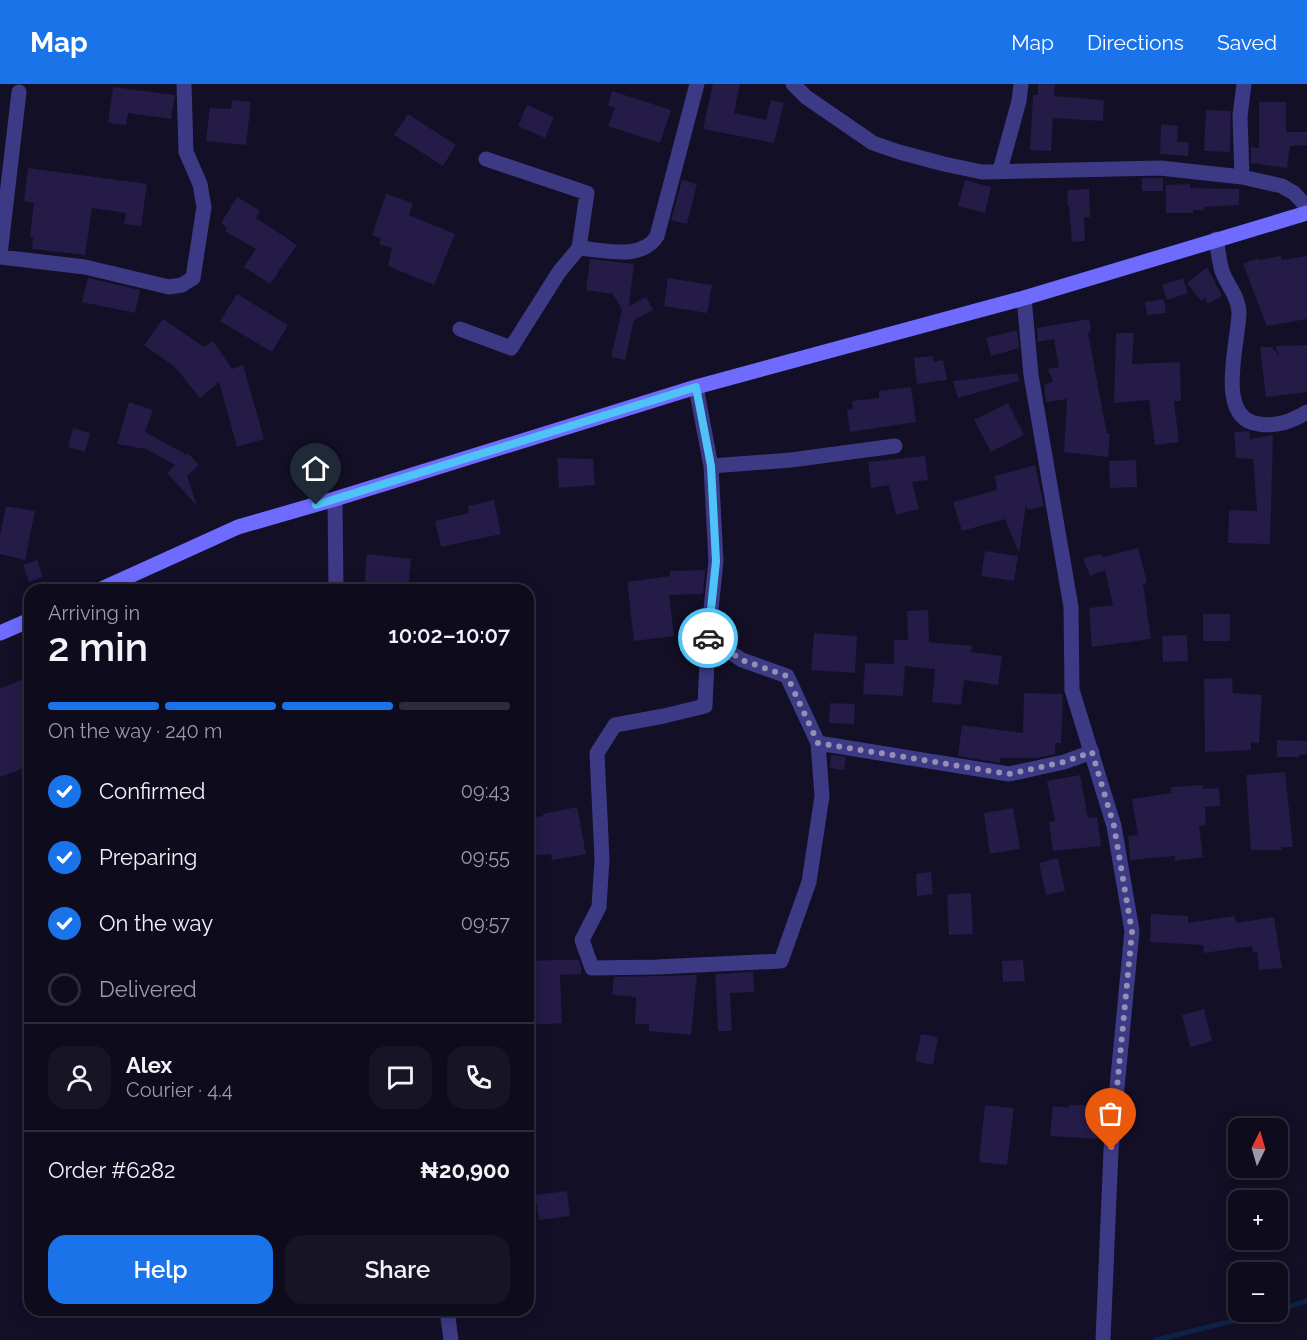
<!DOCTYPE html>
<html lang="en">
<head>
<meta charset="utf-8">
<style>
  body { margin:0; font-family:Raleway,sans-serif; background:#171425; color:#f1f3f6; height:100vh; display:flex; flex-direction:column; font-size:22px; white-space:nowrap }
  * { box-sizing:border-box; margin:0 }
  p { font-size:20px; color:#9b9ba3 }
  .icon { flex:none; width:33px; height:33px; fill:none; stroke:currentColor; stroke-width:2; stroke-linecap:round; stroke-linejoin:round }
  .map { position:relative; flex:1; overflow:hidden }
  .panel { position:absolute; left:24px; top:500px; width:510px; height:732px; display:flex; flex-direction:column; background:#0e0b1c; border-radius:18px; box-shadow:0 3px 15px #0003,0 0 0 2px #2e2b3b }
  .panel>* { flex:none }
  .needle { width:39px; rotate:5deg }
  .fabs { position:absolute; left:1228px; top:1034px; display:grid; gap:12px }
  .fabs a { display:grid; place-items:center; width:60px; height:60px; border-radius:12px; background:#0e0b1c; box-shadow:0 3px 15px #0003,0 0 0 2px #2e2b3b; font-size:30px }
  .pin { position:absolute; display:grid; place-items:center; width:51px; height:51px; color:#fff; margin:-62px -26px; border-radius:50% 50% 50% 0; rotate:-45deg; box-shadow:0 0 6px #0007 }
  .pin .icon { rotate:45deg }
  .courier { position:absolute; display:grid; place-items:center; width:60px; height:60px; margin:-30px; border:4px solid #4fc3f7; border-radius:50%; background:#fff; color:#222; box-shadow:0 2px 8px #0007 }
  .summary em { font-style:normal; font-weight:600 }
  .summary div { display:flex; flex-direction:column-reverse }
  .summary { display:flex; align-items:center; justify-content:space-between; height:102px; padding:0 24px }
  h1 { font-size:39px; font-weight:600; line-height:45px }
  .bar { display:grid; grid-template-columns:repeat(4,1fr); gap:9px 6px; align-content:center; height:72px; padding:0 24px }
  .bar i { height:8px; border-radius:4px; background:#2e2b3b }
  .bar .active { background:#1a73e8 }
  .bar p { grid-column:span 4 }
  .line { display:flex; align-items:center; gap:15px; padding:0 24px; border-top:2px solid #2e2b3b }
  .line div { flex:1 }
  .round { display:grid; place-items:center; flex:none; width:63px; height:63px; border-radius:18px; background:#171425 }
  ol { padding:0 24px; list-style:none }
  li { display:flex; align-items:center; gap:18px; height:66px }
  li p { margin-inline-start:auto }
  li .icon { padding:6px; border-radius:50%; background:#1a73e8; color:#fff; stroke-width:4 }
  li:last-child { color:#9b9ba3 }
  li i { width:33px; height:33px; border:3px solid #2e2b3b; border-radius:50% }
  .cta { display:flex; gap:12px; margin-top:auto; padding:12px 24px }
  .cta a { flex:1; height:69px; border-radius:18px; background:#1a73e8; color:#fff; font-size:24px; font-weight:600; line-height:69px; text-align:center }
  .cta a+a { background:#171425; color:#f1f3f6 }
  header { display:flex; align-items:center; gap:36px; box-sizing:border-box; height:84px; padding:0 30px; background:#1a73e8; color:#fff }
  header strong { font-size:28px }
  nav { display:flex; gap:33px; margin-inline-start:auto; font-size:21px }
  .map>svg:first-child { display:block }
</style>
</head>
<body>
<header>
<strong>Map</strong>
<nav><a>Map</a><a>Directions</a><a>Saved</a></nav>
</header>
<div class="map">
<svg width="1307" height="1256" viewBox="0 0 1307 1256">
  <rect width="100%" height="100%" fill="#130f26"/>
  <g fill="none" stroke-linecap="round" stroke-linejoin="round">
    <!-- stream -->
    <path stroke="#0c2248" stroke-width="5" d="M1278,1226L1307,1217
      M1156,1256L1273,1227"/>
  </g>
  <!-- building -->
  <path fill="#241b47" d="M713,0H740L734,29L766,36L771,16L784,19L774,59L703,45Z
    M1038,0H1055L1054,12L1104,16L1103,37L1053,34L1051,67L1030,66L1033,11H1038Z
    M113,3L175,11L171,35L128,29L126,41L108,39Z
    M612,7L671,26L660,59L608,42L615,24L608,21Z
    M232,16L251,18L246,61L206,57L210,24L231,25Z
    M1259,18H1286V48H1307V61L1290,62L1287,84L1251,79V63L1259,64Z
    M527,21L554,33L545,54L518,42Z
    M1206,26L1231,27L1230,68L1204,67Z
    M408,30L456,61L443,82L394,51Z
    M1161,40L1178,42L1177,58H1189L1188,72L1160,70Z
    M28,84L147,100L141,142L124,140L126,129L92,124L85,171L32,165L33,153H30L34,119L24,117Z
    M1142,94H1163V107H1142Z
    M682,96L697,100L687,140L671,136Z
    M965,96L991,103L985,129L958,122Z
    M1190,100V104L1239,105V121L1204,123L1203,126H1193V129H1166V101Z
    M1089,105L1090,133L1084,134L1085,157L1072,158L1069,121H1067L1068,106Z
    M386,110L413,119L409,131L455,150L434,201L388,182L392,164L379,160L381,154L372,151Z
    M237,113L260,127L256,134L297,161L270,200L244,183L256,165L225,147L227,144L221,139Z
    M1281,172L1282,176L1307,172V235L1267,242L1243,180L1258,174L1259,176Z
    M590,175L634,180L629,222L646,213L653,226L634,236L625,276L611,273L622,226L613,210L586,206Z
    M1207,183L1222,212L1208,220L1205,214L1201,217L1187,199Z
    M88,194L140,206L135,229L82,218Z
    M668,194L712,201L707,229L664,222Z
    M1183,194L1188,209L1167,216L1162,201Z
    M237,210L288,241L272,268L220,237Z
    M1164,215L1166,229L1147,231L1145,218Z
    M163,235L204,263L213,257L232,285L243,281L264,355L237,363L219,298L200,314L175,283L144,261Z
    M1089,235L1091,248L1088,249L1107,350L1110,349L1108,373L1064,368L1067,315L1046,318L1044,301L1053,297L1048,285L1059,283L1054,255L1038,258L1037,244Z
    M1017,246L1019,264L991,272L986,254Z
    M1116,249H1134L1132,280L1180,278L1181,317H1174L1179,358L1155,361L1149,316L1114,319Z
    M1307,261V308L1266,313L1260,263H1272L1279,272L1275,262Z
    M933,272L934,278L943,276L947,296L917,300L914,274Z
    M1017,289L1019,297L958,314L953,297Z
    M911,303L916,338L850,348L847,326L853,325L852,317L879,314V307Z
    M129,318L153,326L145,348L187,371L188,369L199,381L187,392L197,422L167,389L175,381L146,365L117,360Z
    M1008,319L1024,351L991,368L974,336Z
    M73,344L90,349L85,368L68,363Z
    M1249,347L1250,355L1273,351L1270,460L1228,459L1229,426L1257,427L1253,375L1236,374L1234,348Z
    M925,372L928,396L912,398L919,425L896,431L889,401L871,404L868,378Z
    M557,374L593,375L595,401L559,404Z
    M1136,376L1137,403L1110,404L1109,377Z
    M1035,381L1044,422L1028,426L1026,421L1019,469L1005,435L962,447L953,418L997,406L995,392Z
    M494,416L501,450L441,463L435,437L469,429L468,422Z
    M6,422L35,427L25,476L0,470V451Z
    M1138,464L1147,499L1143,500L1151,555L1092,563L1089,524L1113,521L1105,486L1090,492L1083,474L1102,470L1103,473Z
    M985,467L1018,472L1014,497L981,492Z
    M367,470L411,475L408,506H364Z
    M37,476L43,493L29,498L23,481Z
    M705,486L703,510L669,511L674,552L634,557L627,498L670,492V487Z
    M928,526L929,558L972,562L971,568L1002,572L998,601L964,596L961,621L932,618L935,585L905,582L903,612L863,610L865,579L894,580V556H908L907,527Z
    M1203,530H1230V557H1203Z
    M814,549L857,552L855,589L811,586Z
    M1187,551L1188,577L1163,578L1162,552Z
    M30,592V682L0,693V605Z
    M1232,594L1233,609L1262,611L1259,659L1251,658V666L1205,668L1204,595Z
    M1024,609L1063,610L1061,659H1055V670L1037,674H1000V679L958,672L962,641L1023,649Z
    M830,619L855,620L854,640L829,639Z
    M1277,656L1307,657V670L1299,671V673H1277Z
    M831,671L846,673L844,686L830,684Z
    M1285,688L1293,763H1281L1282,766H1251L1246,691Z
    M1080,691L1088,734L1097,733L1101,762L1053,767L1049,738L1055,737L1047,697Z
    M1203,701V705L1219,704L1220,722L1205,723L1206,741L1199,742L1203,773L1175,777V772L1130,776L1128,752L1138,751L1132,715L1171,709V703Z
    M577,723L586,770L552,776L551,770L528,772V734L543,732V730Z
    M1013,724L1020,765L990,770L984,729Z
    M1058,774L1065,807L1046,811L1039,779Z
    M931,788L933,810L917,812L916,790Z
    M971,809L973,850L949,851L947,810Z
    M1151,830L1188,832V839L1235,832L1236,839L1274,833L1282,884L1259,886L1257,868H1253L1252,862L1204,869L1203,861L1150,858Z
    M557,876H579L581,883V890L560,891L562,939L529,941L528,877Z
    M1023,876L1025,897L1003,898L1002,877Z
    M753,888L754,908L730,909L732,947H718L715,890Z
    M697,891L691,951L649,947V940H635L636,913L612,911L614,893Z
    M1204,925L1212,957L1190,963L1182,931Z
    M921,950L938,953L933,981L915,977Z
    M985,1021L1014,1024L1007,1081L979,1078Z
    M1069,1021L1105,1022L1102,1055L1050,1052L1053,1022L1069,1024Z
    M567,1107L570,1132L539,1136L535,1111Z"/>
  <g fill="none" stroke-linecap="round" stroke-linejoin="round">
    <!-- street -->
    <path stroke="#3d3a85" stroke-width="15" d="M793,0L806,13L873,59L899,68L944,80L982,88L1160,84L1242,93L1282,102L1294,109L1307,123
      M486,75L587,109L579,164
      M1000,86L1019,17L1021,0
      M1242,93L1240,32L1244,0
      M1216,155C1218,165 1219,177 1222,187C1227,201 1239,213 1239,229C1239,256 1214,335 1259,340C1277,343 1292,337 1307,328
      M0,171L19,8
      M0,173L85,183L169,203L182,201L193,194L204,123L200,100L186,68L184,0
      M1024,214L1031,291L1071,523L1072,606L1114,742L1132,847L1111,1066L1103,1256
      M460,245L511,264L559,188L579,164C603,166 642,177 657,152L697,0
      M696,303L711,382L716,477L708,554L705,622L664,632L615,641L597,669L602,775L599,823L582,856L592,884L657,883L781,877L809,798L822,712L818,659L1009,690L1064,678L1092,668
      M711,382L791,376L895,362
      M335,415L336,506
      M708,554L742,576L787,592L818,659
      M447,1226L451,1256"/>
    <!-- secondary -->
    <path stroke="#6f6bff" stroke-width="15" d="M99,506L238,443L335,415L696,303L1024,214L1307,129
      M0,549L30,536"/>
  </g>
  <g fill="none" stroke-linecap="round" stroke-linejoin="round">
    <!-- done -->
    <path stroke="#948fb3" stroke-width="6" stroke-dasharray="0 10.8" d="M708,554L742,576L787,592L818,659L1009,690L1064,678L1092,668L1114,742L1132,848L1111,1066"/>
    <!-- route -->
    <path stroke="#4fc3f7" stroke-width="8" d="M316,421L696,303L711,382L716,477L708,554"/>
  </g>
</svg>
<div class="fabs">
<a><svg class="needle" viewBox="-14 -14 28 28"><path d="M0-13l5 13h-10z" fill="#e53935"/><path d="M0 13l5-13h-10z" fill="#9b9ba3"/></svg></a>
<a>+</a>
<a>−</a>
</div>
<div class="pin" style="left:1111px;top:1066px;background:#ea580c"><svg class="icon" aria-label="bag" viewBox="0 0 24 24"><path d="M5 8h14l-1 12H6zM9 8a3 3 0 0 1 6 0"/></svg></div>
<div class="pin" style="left:316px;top:421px;background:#1f2937"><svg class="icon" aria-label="home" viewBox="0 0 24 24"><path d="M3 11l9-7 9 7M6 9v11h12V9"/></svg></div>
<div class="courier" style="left:708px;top:554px"><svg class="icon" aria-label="car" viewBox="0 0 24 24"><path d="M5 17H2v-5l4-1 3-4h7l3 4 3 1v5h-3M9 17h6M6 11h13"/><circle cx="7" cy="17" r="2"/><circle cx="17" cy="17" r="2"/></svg></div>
<section class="panel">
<div class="summary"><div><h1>2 min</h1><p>Arriving in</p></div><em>10:02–10:07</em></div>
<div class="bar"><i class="active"></i><i class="active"></i><i class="active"></i><i></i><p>On the way · 240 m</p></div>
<ol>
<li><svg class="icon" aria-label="check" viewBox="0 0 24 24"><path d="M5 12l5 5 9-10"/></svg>Confirmed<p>09:43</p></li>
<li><svg class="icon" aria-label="check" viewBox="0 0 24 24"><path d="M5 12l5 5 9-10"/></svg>Preparing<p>09:55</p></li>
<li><svg class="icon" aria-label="check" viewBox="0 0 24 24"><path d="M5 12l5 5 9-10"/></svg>On the way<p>09:57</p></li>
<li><i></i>Delivered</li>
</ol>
<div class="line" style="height:108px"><a class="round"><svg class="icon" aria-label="person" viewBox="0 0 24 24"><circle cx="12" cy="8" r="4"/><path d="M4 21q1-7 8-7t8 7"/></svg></a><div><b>Alex</b><p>Courier · 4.4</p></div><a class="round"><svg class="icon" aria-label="chat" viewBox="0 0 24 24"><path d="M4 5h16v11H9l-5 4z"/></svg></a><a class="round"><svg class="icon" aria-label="phone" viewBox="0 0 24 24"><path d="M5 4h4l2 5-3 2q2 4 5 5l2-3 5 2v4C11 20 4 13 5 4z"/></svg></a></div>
<div class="line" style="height:78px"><div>Order #6282</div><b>₦20,900</b></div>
<div class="cta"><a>Help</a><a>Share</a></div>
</section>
</div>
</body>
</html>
